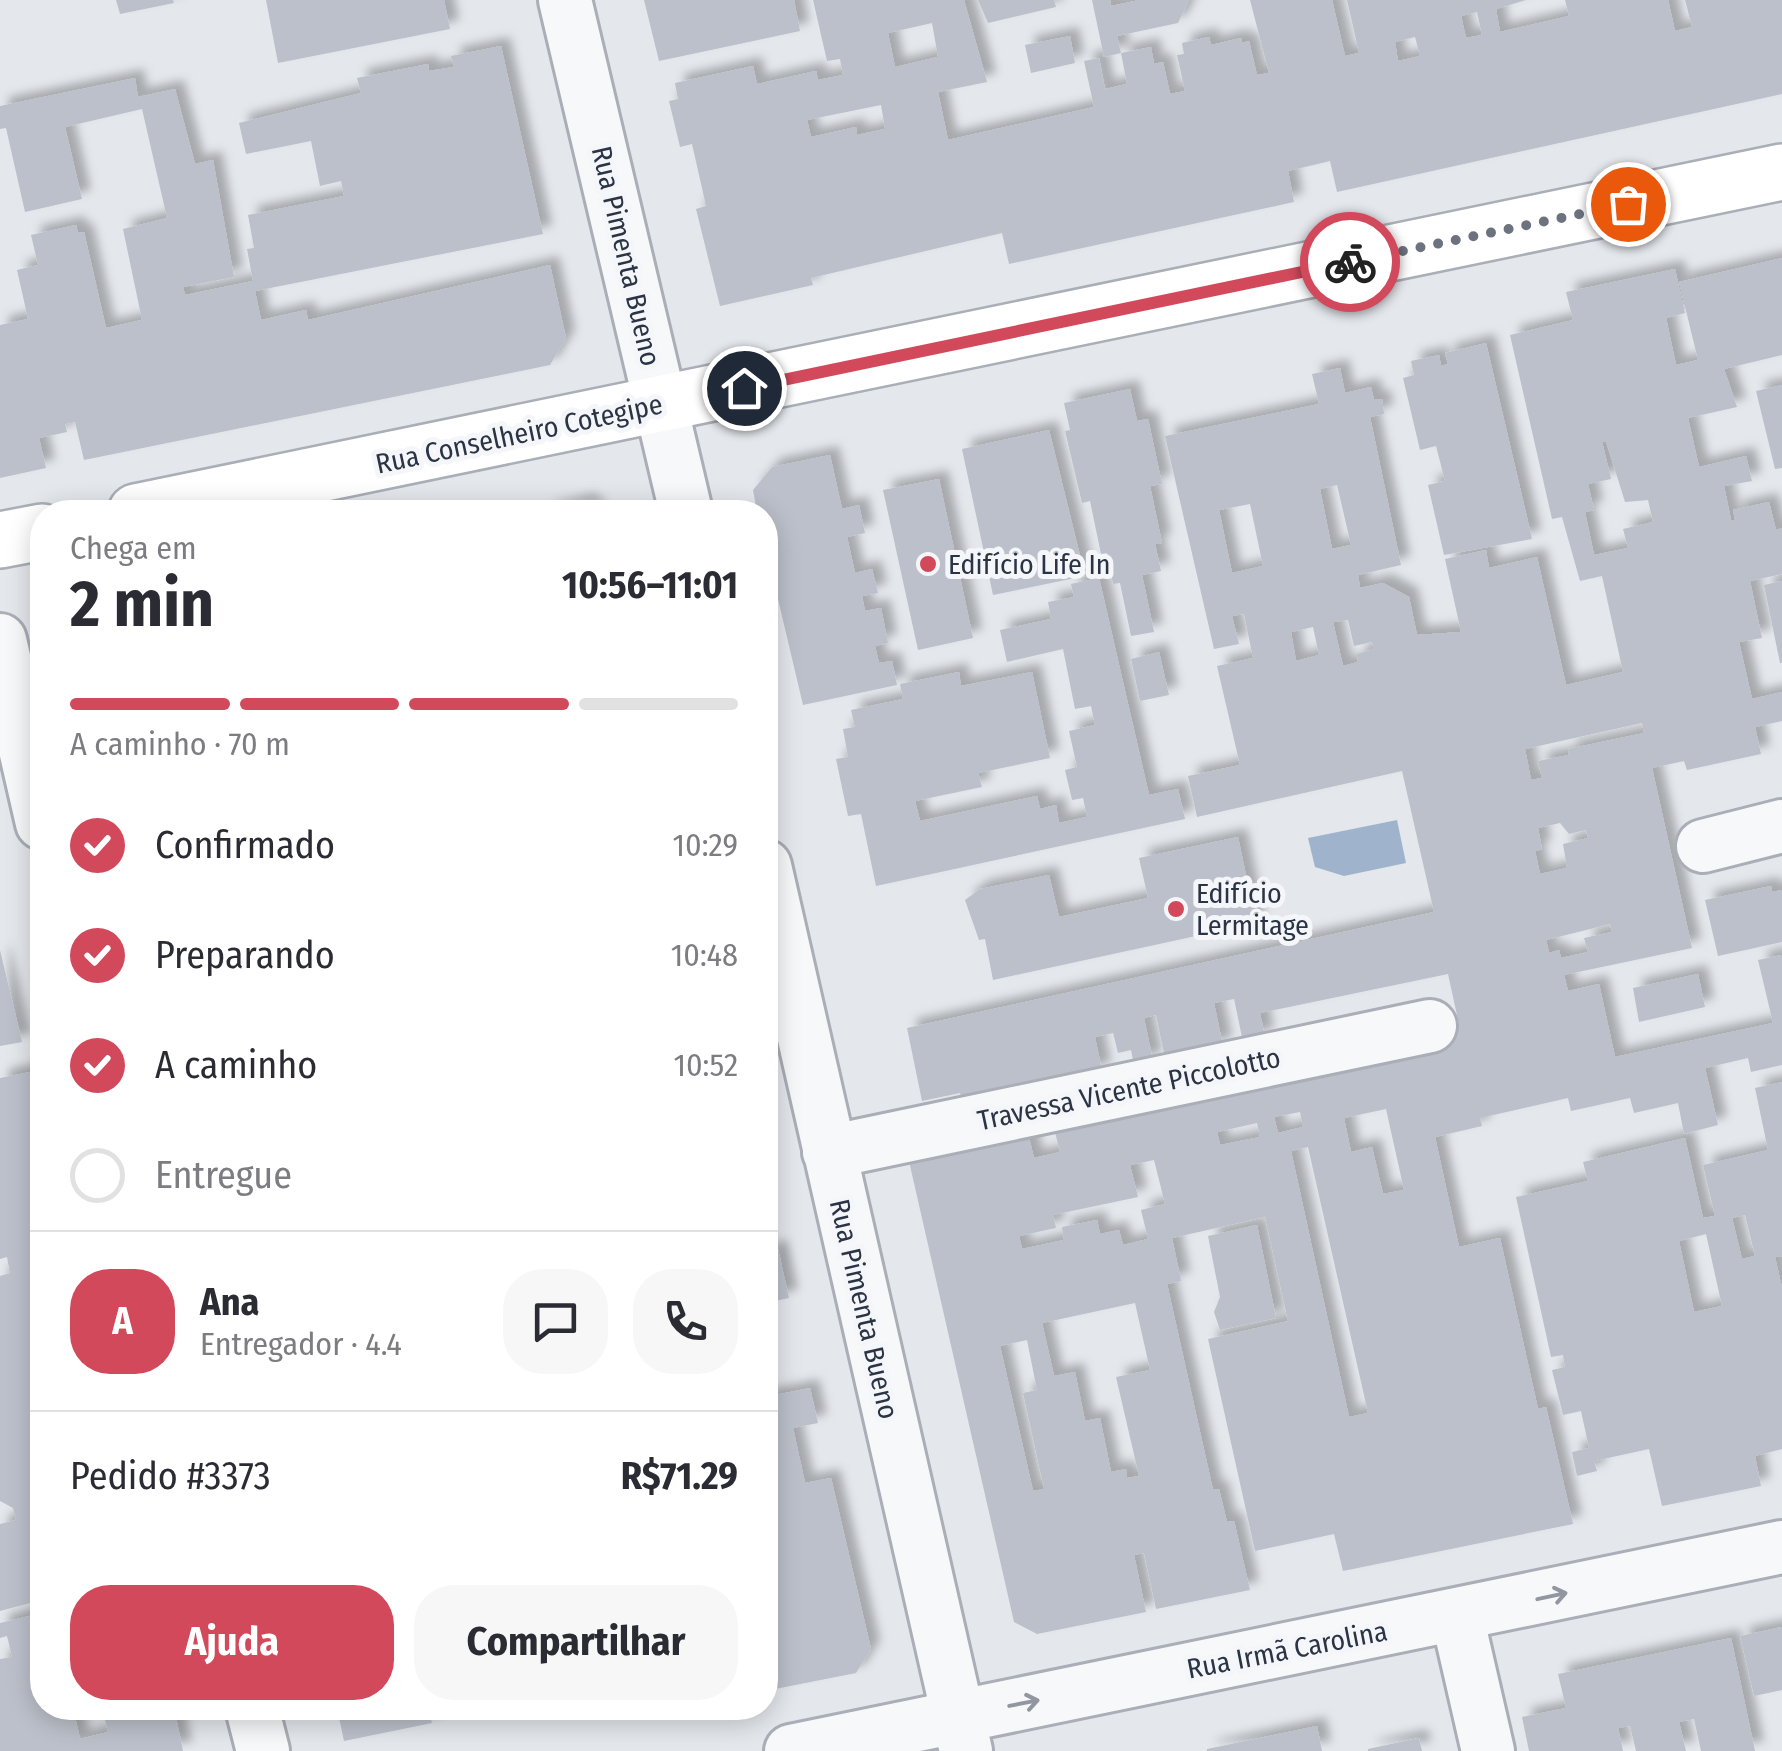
<!DOCTYPE html>
<html lang="pt">
<head>
<meta charset="utf-8">
<style>
  body { margin:0; font-family:"Fira Sans Condensed",sans-serif; background:#f7f7f7; color:#2b2b33; height:100vh; display:flex; flex-direction:column; font-size:38px; white-space:nowrap }
  * { box-sizing:border-box; margin:0 }
  p { font-size:32px; color:#7c7c81 }
  .icon { flex:none; width:55px; height:55px; fill:none; stroke:currentColor; stroke-width:2; stroke-linecap:round; stroke-linejoin:round }
  .map { position:relative; flex:1; overflow:hidden }
  .details { position:absolute; left:30px; top:500px; width:748px; height:1220px; display:flex; flex-direction:column; background:#fff; border-radius:40px; box-shadow:0 5px 25px #0003 }
  .details>* { flex:none }
  .pin { position:absolute; display:grid; place-items:center; width:85px; height:85px; color:#fff; margin:-42px; border:5px solid #fff; border-radius:50%; box-shadow:0 2px 10px #0007 }
  .courier { position:absolute; display:grid; place-items:center; width:100px; height:100px; margin:-50px; border:8px solid #d1495b; border-radius:50%; background:#fff; color:#222; box-shadow:0 2px 12px #0007 }
  .summary em { font-style:normal; font-weight:700 }
  .summary div { display:flex; flex-direction:column-reverse }
  .summary { display:flex; align-items:center; justify-content:space-between; height:170px; padding:0 40px }
  h1 { font-size:65px; font-weight:700; line-height:75px }
  .bar { display:grid; grid-template-columns:repeat(4,1fr); gap:15px 10px; align-content:center; height:120px; padding:0 40px }
  .bar i { height:12px; border-radius:8px; background:#e1e1e2 }
  .bar .on { background:#d1495b }
  .bar p { grid-column:span 4 }
  .line { display:flex; align-items:center; gap:25px; padding:0 40px; border-top:2px solid #e1e1e2 }
  .line div { flex:1 }
  .round { display:grid; place-items:center; flex:none; width:105px; height:105px; border-radius:40px; background:#f7f7f7 }
  ol { padding:0 40px; list-style:none }
  li { display:flex; align-items:center; gap:30px; height:110px }
  li p { margin-inline-start:auto }
  li .icon { padding:10px; border-radius:50%; background:#d1495b; color:#fff; stroke-width:4 }
  li:last-child { color:#7c7c81 }
  li i { width:55px; height:55px; border:5px solid #e1e1e2; border-radius:50% }
  .cta { display:flex; gap:20px; margin-top:auto; padding:20px 40px }
  .cta a { flex:1; height:115px; border-radius:40px; background:#d1495b; color:#fff; font-size:40px; font-weight:700; line-height:115px; text-align:center }
  .cta a+a { background:#f7f7f7; color:#2b2b33 }
  .map>svg:first-child { display:block }
</style>
</head>
<body>
<div class="map">
<svg width="1782" height="1751" viewBox="0 0 1782 1751">
  <defs>
    <filter id="shadow"><feDropShadow dx="9" dy="-9" stdDeviation="5" flood-color="#0004"/></filter>
  </defs>
  <rect width="100%" height="100%" fill="#e4e7ec"/>
  <!-- water -->
  <path fill="#9fb4cc" d="M1397,820L1406,863L1344,876L1315,867L1308,838Z"/>
  <!-- building -->
  <path fill="#bbc0ca" fill-rule="evenodd" filter="url(#shadow)" d="M116,0H173L174,3L120,14Z
    M266,0H444L450,29L278,63Z
    M644,0H794L800,31L659,61Z
    M813,0H964L987,82L938,92L948,140L1094,107L1084,61L1099,58L1105,89L1127,84L1121,53L1151,47L1154,64L1163,62L1170,94L1185,91L1177,55L1184,54L1182,43L1209,37L1211,45L1241,38L1242,43L1249,41L1257,75L1269,73L1250,0H1332L1345,56L1359,53L1347,0H1526L1496,9L1500,32L1569,16L1565,0H1668L1675,31L1692,27L1685,0H1782V94L1337,192L1330,161L1288,171L1294,202L1009,264L1002,233L811,278L813,285L720,306L696,209L706,206L692,144L680,147L669,101L678,99L675,83L753,66L757,84L816,71L818,80L843,75L840,59L827,61ZM1477,12L1482,35L1466,38L1461,16ZM932,23L938,57L895,67L888,33ZM1415,37L1420,56L1398,61L1395,42ZM881,105L885,129L857,135L856,127L811,137L807,120Z
    M978,0H1054L1056,7L988,23Z
    M1092,0H1110L1111,6L1140,0H1189L1178,23L1117,36L1121,53L1104,57Z
    M1070,36L1075,63L1031,73L1025,45Z
    M501,46L543,234L255,291L261,320L306,310L308,320L550,265L566,338L550,365L84,460L75,422L65,424L67,432L39,438L46,468L0,478V325L28,319L17,270L38,265L31,235L76,225L78,233L84,232L106,328L142,320L123,229L167,218L142,109L65,127L82,199L25,212L6,128L0,129V106L135,78L138,97L175,89L195,164L213,160L234,277L183,287L185,295L253,281L247,249L254,248L248,215L344,196L341,181L320,186L311,141L246,154L239,123L361,93L357,78L428,64L429,71L454,67L451,56Z
    M1782,258V355L1724,369L1737,407L1688,418L1699,467L1746,456L1752,481L1724,486L1731,520H1735L1733,510L1769,502L1776,530L1782,528V574L1750,581L1762,638L1739,642L1752,699L1782,692V721L1755,727L1761,754L1687,770L1684,761L1652,768L1692,948L1564,975L1568,991L1599,984L1615,1057L1773,1023L1758,960L1782,955V1065L1751,1072L1748,1058L1705,1068L1718,1125L1684,1134L1678,1103L1634,1113L1630,1098L1571,1111L1568,1098L1480,1118L1482,1126L1435,1137L1459,1247L1500,1238L1538,1409L1546,1407L1573,1524L1343,1571L1334,1534L1255,1551L1208,1339L1288,1321L1265,1217L1172,1238L1181,1281L1167,1284L1213,1490L1219,1489L1227,1522L1234,1521L1250,1590L1156,1609L1144,1553L1134,1555L1146,1612L1037,1634L1014,1622L906,1148L1025,1121L1034,1158L1060,1152L1051,1116L1460,1029L1448,974L1260,1013L1265,1037L1243,1042L1234,999L1214,1003L1223,1046L1165,1058L1156,1015L1144,1018L1153,1061L1134,1065L1131,1050L1118,1053L1113,1033L1095,1037L1102,1071L962,1100L960,1093L922,1101L907,1028L1434,912L1402,771L1197,817L1188,776L1240,765L1217,666L1253,658L1244,614L1232,616L1239,644L1214,649L1165,436L1319,404L1312,374L1340,368L1345,393L1371,387L1374,400L1382,399L1384,414L1370,417L1401,565L1358,575L1360,588L1383,583L1409,597L1417,635L1461,632L1445,559L1486,550L1489,568L1537,557L1566,685L1623,672L1602,576L1580,581L1562,517L1552,519L1510,335L1573,320L1566,292L1675,269L1685,313L1666,318L1676,365L1698,360L1679,282ZM1606,441L1625,502L1648,500L1653,522L1623,529L1628,548L1594,555L1585,512L1594,510L1588,484L1611,479L1602,442ZM1337,485L1351,545L1332,549L1320,489ZM1250,504L1263,566L1232,573L1219,510ZM1348,620L1354,646L1372,642L1374,649L1357,654L1358,662L1343,666L1333,622ZM1313,627L1319,655L1296,661L1291,632ZM1642,723L1644,733L1568,749L1569,755L1538,761L1542,778L1531,780L1525,749ZM1560,823L1569,834L1586,830L1588,838L1563,844L1567,868L1540,874L1535,851L1542,849L1538,828ZM1610,924L1612,932L1584,938L1588,952L1561,958L1559,950L1549,953L1546,940ZM1386,1109L1404,1190L1383,1194L1372,1147L1351,1152L1344,1118ZM1300,1112L1303,1127L1278,1133L1274,1117ZM1257,1123L1260,1137L1220,1145L1217,1132ZM1308,1147L1368,1413L1349,1417L1291,1151ZM1154,1160L1165,1204L1141,1210L1148,1239L1123,1245L1119,1230L1100,1234L1097,1220L1062,1227L1064,1240L1022,1249L1019,1236L1056,1228L1053,1215L1138,1197L1130,1165ZM1135,1303L1150,1370L1116,1377L1139,1476L1127,1478L1126,1469L1111,1472L1100,1418L1085,1421L1075,1372L1054,1376L1042,1323ZM1027,1340L1037,1390L1023,1393L1044,1489L1033,1491L1000,1346Z
    M1486,343L1532,539L1444,555L1428,485L1445,481L1436,446L1420,450L1403,378L1414,375L1411,361L1439,355L1441,366L1448,364L1445,353Z
    M1782,385V468L1775,469L1756,391Z
    M1130,389L1137,421L1148,419L1162,484L1150,486L1162,543L1155,544L1161,571L1142,575L1154,632L1131,636L1120,583L1113,584L1107,553L1101,554L1090,501L1082,503L1065,431L1070,430L1064,403Z
    M1049,430L1085,576L993,595L962,449Z
    M830,455L842,509L859,505L865,533L847,537L855,573L872,569L878,593L862,596L865,611L881,608L888,643L875,646L879,663L892,661L897,685L803,705L765,544V512H757L753,490L772,467Z
    M939,479L973,638L918,650L883,490Z
    M586,502L600,512H544L543,511Z
    M1099,578L1149,795L1178,789L1185,819L876,886L861,814L848,816L836,759L848,757L843,729L855,727L851,710L903,699L900,684L959,672L961,686L1032,672L1050,758L978,773L982,787L915,801L920,821L1037,796L1040,809L1056,805L1059,823L1087,817L1083,798L1072,800L1065,770L1077,767L1069,731L1095,725L1091,706L1075,709L1063,649L1007,662L1000,630L1051,619L1048,602L1074,597L1071,584Z
    M1782,581V663H1780L1764,585Z
    M1159,652L1169,695L1140,701L1131,659Z
    M1238,837L1256,923L993,980L985,939L979,940L965,900L980,889L1049,875L1059,917L1148,898L1139,858Z
    M1771,886L1772,892L1782,890V942L1718,956L1705,900Z
    M0,950L22,1042L0,1046Z
    M1698,974L1705,1007L1639,1022L1633,988Z
    M30,1072L42,1128V1600L0,1611V1524L16,1520L13,1508L0,1501V1276L10,1273L7,1257L0,1259V1078Z
    M1782,1082V1256L1775,1257L1782,1288V1449L1755,1456L1761,1486L1662,1506L1649,1449L1594,1461L1597,1471L1577,1476L1572,1452L1589,1448L1581,1411L1563,1415L1552,1370L1565,1367L1563,1355L1551,1357L1516,1197L1588,1181L1583,1162L1685,1138L1703,1218L1715,1216L1703,1165L1768,1150L1755,1088ZM1745,1215L1755,1256L1742,1259L1732,1218ZM1706,1234L1722,1306L1694,1312L1679,1241Z
    M1257,1225L1276,1318L1220,1330L1214,1312L1220,1297L1208,1236Z
    M778,1249L789,1298L765,1303V1252Z
    M810,1388L818,1423L793,1428L805,1483L831,1478L871,1649L856,1673L765,1691V1397Z
    M42,1613V1708H73L80,1739L108,1732L102,1708H174L183,1751H0V1659L12,1657L7,1636L0,1638V1623Z
    M1782,1627V1690L1754,1696L1740,1636Z
    M1731,1638L1755,1751H1701L1694,1719L1679,1722L1686,1751H1636L1630,1726L1618,1728L1623,1751H1529L1522,1717L1566,1708L1558,1674Z
    M337,1708H428L432,1723L344,1741Z
    M466,1708H509V1711L469,1720Z
    M1317,1726L1322,1751H1207V1749Z
    M1419,1738L1422,1751H1368V1749Z"/>
  <g fill="none" stroke-linecap="round" stroke-linejoin="round">
    <!-- street casing -->
    <g stroke="#a9aeb7" stroke-width="58">
      <path id="street" d="M565,0L686,512
        M0,640L42,823
        M1703,846L1782,826
        M765,866L966,1751
        M829,1152L1430,1026
        M1457,1616L1488,1751
        M252,1708L263,1751
        M791,1751L1782,1547"/>
    </g>
    <!-- secondary casing -->
    <g stroke="#a9aeb7" stroke-width="60">
      <path id="secondary" d="M136,512L1782,172
        M0,540L42,532"/>
    </g>
    <!-- street -->
    <use href="#street" stroke="#f7f8fa" stroke-width="52"/>
    <!-- secondary -->
    <use href="#secondary" stroke="#fff" stroke-width="55"/>
  </g>
  <!-- one-way arrows -->
  <defs><path id="oneway-shaft" d="M-6 0H5M1.5-3L5.5 0L1.5 3" fill="none" stroke-width="1.6" stroke-linecap="round" stroke-linejoin="round" transform="scale(2.5)"/></defs>
  <g stroke="#9196a0">
    <use href="#oneway-shaft" transform="translate(1552 1596) rotate(-12)"/>
    <use href="#oneway-shaft" transform="translate(1024 1703) rotate(-11)"/>
  </g>
  <g fill="none" stroke-linecap="round" stroke-linejoin="round">
    <!-- done -->
    <path stroke="#6c737f" stroke-width="10" stroke-dasharray="0 18" d="M1350,262L1628,204"/>
    <!-- route -->
    <path stroke="#d1495b" stroke-width="12" d="M744,388L1350,262"/>
  </g>
  <!-- markers -->
  <g fill="#d1495b" stroke="#f4f6f9" stroke-width="4">
    <circle cx="928" cy="564" r="10"/>
    <circle cx="1176" cy="909" r="10"/>
  </g>
  <g text-anchor="middle" dominant-baseline="central" stroke-width="10" stroke-linejoin="round" paint-order="stroke">
    <!-- street labels -->
    <g font-size="28" fill="#2b3445" stroke="#f4f6f9">
      <text transform="translate(626 256) rotate(77)">Rua Pimenta Bueno</text>
      <text transform="translate(519 434) rotate(-12)">Rua Conselheiro Cotegipe</text>
      <text transform="translate(1129 1089) rotate(-12)">Travessa Vicente Piccolotto</text>
      <text transform="translate(864 1309) rotate(77)">Rua Pimenta Bueno</text>
      <text transform="translate(1287 1650) rotate(-11)">Rua Irmã Carolina</text>
    </g>
    <!-- poi labels -->
    <g font-size="28" fill="#2b3445" stroke="#f4f6f9" text-anchor="start">
      <text x="948" y="564">Edifício Life In</text>
      <text x="1196" y="893">Edifício<tspan x="1196" dy="32">Lermitage</tspan></text>
    </g>
  </g>
</svg>
<div class="pin" style="left:1628px;top:204px;background:#ea580c"><svg class="icon" aria-label="bag" viewBox="0 0 24 24"><path d="M5 8h14l-1 12H6zM9 8a3 3 0 0 1 6 0"/></svg></div>
<div class="pin" style="left:744px;top:388px;background:#1f2937"><svg class="icon" aria-label="home" viewBox="0 0 24 24"><path d="M3 11l9-7 9 7M6 9v11h12V9"/></svg></div>
<div class="courier" style="left:1350px;top:262px"><svg class="icon" aria-label="bike" viewBox="0 0 24 24"><circle cx="6" cy="16" r="4"/><circle cx="18" cy="16" r="4"/><path d="M6 16l4-8h5l3 8M10 8l3 8H6M13 5h3"/></svg></div>
<section class="details">
<div class="summary"><div><h1>2 min</h1><p>Chega em</p></div><em>10:56–11:01</em></div>
<div class="bar"><i class="on"></i><i class="on"></i><i class="on"></i><i></i><p>A caminho · 70 m</p></div>
<ol>
<li><svg class="icon" aria-label="check" viewBox="0 0 24 24"><path d="M5 12l5 5 9-10"/></svg>Confirmado<p>10:29</p></li>
<li><svg class="icon" aria-label="check" viewBox="0 0 24 24"><path d="M5 12l5 5 9-10"/></svg>Preparando<p>10:48</p></li>
<li><svg class="icon" aria-label="check" viewBox="0 0 24 24"><path d="M5 12l5 5 9-10"/></svg>A caminho<p>10:52</p></li>
<li><i></i>Entregue</li>
</ol>
<div class="line" style="height:180px"><b class="round" style="background:#d1495b;color:#fff">A</b><div><b>Ana</b><p>Entregador · 4.4</p></div><a class="round"><svg class="icon" aria-label="chat" viewBox="0 0 24 24"><path d="M4 5h16v11H9l-5 4z"/></svg></a><a class="round"><svg class="icon" aria-label="phone" viewBox="0 0 24 24"><path d="M5 4h4l2 5-3 2q2 4 5 5l2-3 5 2v4C11 20 4 13 5 4z"/></svg></a></div>
<div class="line" style="height:130px"><div>Pedido #3373</div><b>R$71.29</b></div>
<div class="cta"><a>Ajuda</a><a>Compartilhar</a></div>
</section>
</div>
</body>
</html>
